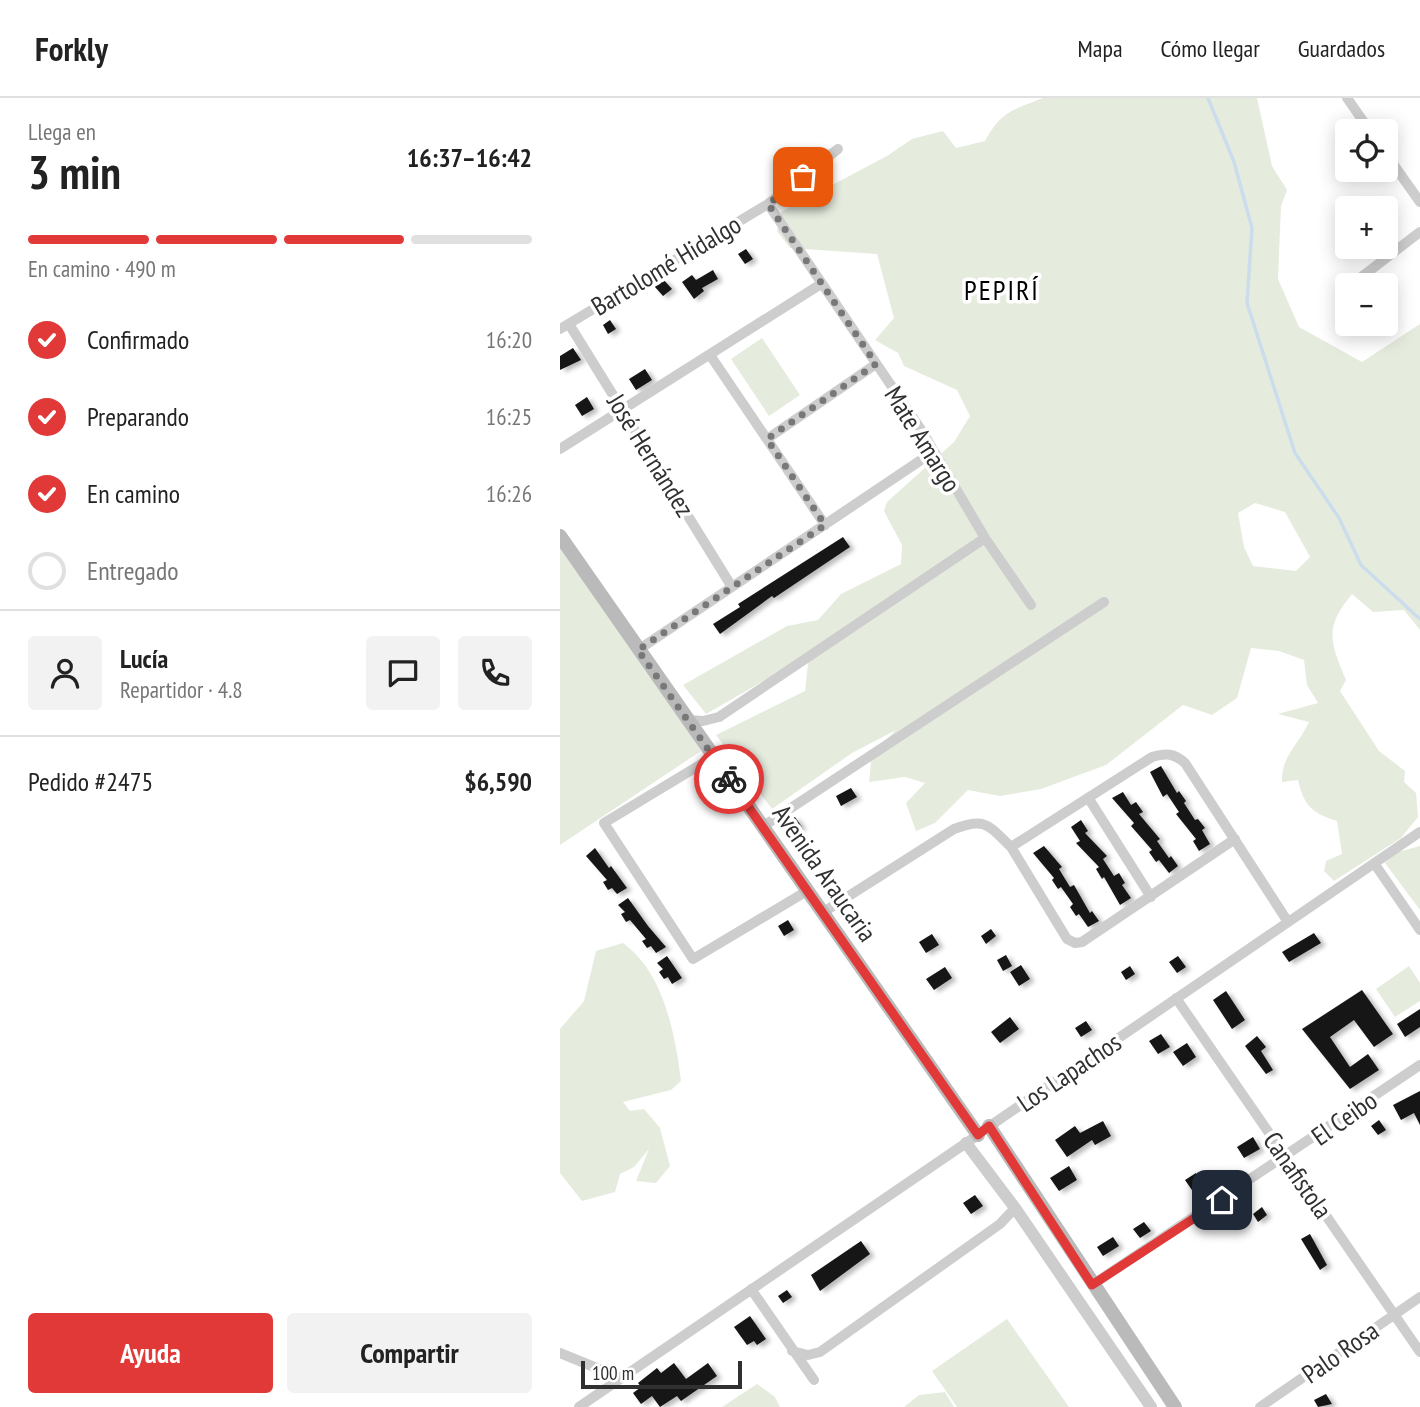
<!DOCTYPE html>
<html lang="es">
<head>
<meta charset="utf-8">
<style>
  body { margin:0; font-family:"PT Sans Narrow",sans-serif; background:#f2f2f2; color:#222; height:100vh; display:flex; flex-direction:column; font-size:26px; white-space:nowrap }
  * { box-sizing:border-box; margin:0 }
  p { font-size:23px; color:#767676 }
  .icon { flex:none; width:38px; height:38px; fill:none; stroke:currentColor; stroke-width:2; stroke-linecap:round; stroke-linejoin:round }
  .map { position:relative; flex:1; overflow:hidden }
  .side { display:flex; flex-direction:column; background:#fff; width:560px }
  .side>* { flex:none }
  .fabs { position:absolute; left:775px; top:21px; display:grid; gap:14px }
  .fabs a { display:grid; place-items:center; width:63px; height:63px; border-radius:7px; background:#fff; box-shadow:0 4px 18px #0003; font-size:35px }
  .scale { position:absolute; left:21px; bottom:18px; width:161px; box-sizing:border-box; padding-left:7px; border:4px solid #303030; border-top:0; font-size:19px; line-height:24px; white-space:nowrap; color:#303030; -webkit-text-stroke:5px #fff; paint-order:stroke }
  .pin { position:absolute; display:grid; place-items:center; width:60px; height:60px; color:#fff; margin:-30px; border-radius:14px; box-shadow:0 4px 10px #0006 }
  .courier { position:absolute; display:grid; place-items:center; width:70px; height:70px; margin:-35px; border:5px solid #e13838; border-radius:50%; background:#fff; color:#222; box-shadow:0 2px 9px #0007 }
  .summary em { font-style:normal; font-weight:700 }
  .summary div { display:flex; flex-direction:column-reverse }
  .summary { display:flex; align-items:center; justify-content:space-between; height:119px; padding:0 28px }
  h1 { font-size:46px; font-weight:700; line-height:52px }
  .bar { display:grid; grid-template-columns:repeat(4,1fr); gap:10px 7px; align-content:center; height:84px; padding:0 28px }
  .bar i { height:9px; border-radius:5px; background:#e0e0e0 }
  .bar .selected { background:#e13838 }
  .bar p { grid-column:span 4 }
  .line { display:flex; align-items:center; gap:18px; padding:0 28px; border-top:2px solid #e0e0e0 }
  .line div { flex:1 }
  .round { display:grid; place-items:center; flex:none; width:74px; height:74px; border-radius:7px; background:#f2f2f2 }
  ol { padding:0 28px; list-style:none }
  li { display:flex; align-items:center; gap:21px; height:77px }
  li p { margin-inline-start:auto }
  li .icon { padding:7px; border-radius:50%; background:#e13838; color:#fff; stroke-width:4 }
  li:last-child { color:#767676 }
  li i { width:38px; height:38px; border:4px solid #e0e0e0; border-radius:50% }
  .cta { display:flex; gap:14px; margin-top:auto; padding:14px 28px }
  .cta a { flex:1; height:80px; border-radius:7px; background:#e13838; color:#fff; font-size:28px; font-weight:700; line-height:80px; text-align:center }
  .cta a+a { background:#f2f2f2; color:#222 }
  header { display:flex; align-items:center; gap:42px; box-sizing:border-box; height:98px; padding:0 35px; background:#fff; border-bottom:2px solid #e0e0e0 }
  header strong { font-size:33px }
  nav { display:flex; gap:38px; margin-inline-start:auto; font-size:24px }
  main { display:flex; flex:1; min-height:0 }
  .map>svg:first-child { display:block }
</style>
</head>
<body>
<header>
<strong>Forkly</strong>
<nav><a>Mapa</a><a>Cómo llegar</a><a>Guardados</a></nav>
</header>
<main>
<section class="side">
<div class="summary"><div><h1>3 min</h1><p>Llega en</p></div><em>16:37–16:42</em></div>
<div class="bar"><i class="selected"></i><i class="selected"></i><i class="selected"></i><i></i><p>En camino · 490 m</p></div>
<ol>
<li><svg class="icon" aria-label="check" viewBox="0 0 24 24"><path d="M5 12l5 5 9-10"/></svg>Confirmado<p>16:20</p></li>
<li><svg class="icon" aria-label="check" viewBox="0 0 24 24"><path d="M5 12l5 5 9-10"/></svg>Preparando<p>16:25</p></li>
<li><svg class="icon" aria-label="check" viewBox="0 0 24 24"><path d="M5 12l5 5 9-10"/></svg>En camino<p>16:26</p></li>
<li><i></i>Entregado</li>
</ol>
<div class="line" style="height:126px"><a class="round"><svg class="icon" aria-label="person" viewBox="0 0 24 24"><circle cx="12" cy="8" r="4"/><path d="M4 21q1-7 8-7t8 7"/></svg></a><div><b>Lucía</b><p>Repartidor · 4.8</p></div><a class="round"><svg class="icon" aria-label="chat" viewBox="0 0 24 24"><path d="M4 5h16v11H9l-5 4z"/></svg></a><a class="round"><svg class="icon" aria-label="phone" viewBox="0 0 24 24"><path d="M5 4h4l2 5-3 2q2 4 5 5l2-3 5 2v4C11 20 4 13 5 4z"/></svg></a></div>
<div class="line" style="height:91px"><div>Pedido #2475</div><b>$6,590</b></div>
<div class="cta"><a>Ayuda</a><a>Compartir</a></div>
</section>
<div class="map">
<svg width="860" height="1309" viewBox="0 0 860 1309">
  <defs>
    <filter id="shadow"><feDropShadow dx="4.5" dy="2.5" stdDeviation="2" flood-color="#0004"/></filter>
  </defs>
  <rect width="100%" height="100%" fill="#fff"/>
  <!-- green -->
  <path fill="#e5ecde" fill-rule="evenodd" d="M483,0H697L712,68L727,92L721,108L718,181L739,229L802,264L860,226V532L844,512L813,514L792,496C764,530 770,543 786,582L780,593L819,653L845,673L844,684L856,695L858,719L841,740L774,783L764,773L766,763L782,756L777,723C752,715 744,708 738,682L722,684C721,658 739,646 749,624L718,616L758,605L747,587L744,562L719,553L691,550L677,600L652,617L623,607L546,667L481,691L440,698L408,692L375,725L356,733L346,705L365,685L345,679L309,684L312,655L336,632L292,655L212,711L156,637L245,593L249,557L146,616L123,587L227,528L258,522L281,496L341,466L342,447L324,413L327,404L394,344L410,318L397,292L344,268L338,255L315,242L334,220L317,156L230,150L217,133L221,114L327,58L352,41L383,33L396,50L425,43C441,13 453,12 483,0ZM695,405L725,414L750,459L736,473L693,468L684,449L678,415Z
    M202,240L240,297L209,318L171,261Z
    M0,445L78,552L141,653L0,747Z
    M860,748V812L825,765L834,755Z
    M63,845C104,875 115,935 121,983L111,992L63,1004L70,1013L84,1011L100,1030L110,1068L96,1085L76,1083L89,1051L74,1069L60,1076L55,1094L22,1103L0,1075V931L24,903L36,853Z
    M849,868L860,885V903L835,919L816,891Z
    M447,1221L509,1309H397L372,1273Z
    M197,1286L215,1299L220,1309H162Z
    M385,1294L394,1309H344L359,1297Z"/>
  <g fill="none" stroke-linecap="round" stroke-linejoin="round">
    <!-- stream -->
    <path stroke="#cbddec" stroke-width="3.5" d="M648,0L674,64L692,130L687,205L735,355L779,420L801,467L860,521"/>
  </g>
  <!-- building -->
  <path fill="#171717" filter="url(#shadow)" d="M186,151L193,161L185,166L178,156Z
    M153,172L158,181L142,190L144,193L134,201L122,184L132,177L136,182Z
    M103,181L112,191L103,198L95,189Z
    M50,222L56,231L48,236L43,227Z
    M13,250L21,262L0,272V258Z
    M85,271L92,282L76,292L69,281Z
    M27,299L34,311L22,318L15,307Z
    M283,439L290,449L214,500L212,498L160,536L153,526L180,509L178,506Z
    M601,668L617,695L619,693L626,703L624,705L635,722L638,721L645,730L642,732L650,746L639,753L633,743L636,741L616,716L619,714L607,696L603,699L590,674Z
    M291,690L297,699L281,708L276,698Z
    M563,694L571,707L576,704L583,714L579,716L600,741L597,743L609,760L611,758L618,768L609,775L599,762L596,764L589,754L592,752L571,728L574,725L552,700Z
    M235,719L242,729L230,736L223,727Z
    M521,722L528,733L525,735L547,758L543,761L554,778L559,775L565,785L562,787L571,800L560,807L544,779L542,781L536,771L539,769L516,745L520,743L511,729Z
    M484,748L502,769L499,771L510,789L514,787L530,815L532,813L539,823L528,829L519,816L516,818L510,809L513,806L501,789L498,791L492,782L494,780L473,755Z
    M35,750L49,770L51,768L67,790L57,796L52,790L48,792L43,784L47,782L26,758Z
    M68,800L88,828L106,849L96,855L91,848L87,850L82,843L86,841L70,822L66,824L61,816L65,814L58,807Z
    M228,822L234,832L224,838L218,828Z
    M431,831L436,838L426,846L421,838Z
    M754,835L761,845L729,864L722,854Z
    M372,836L379,847L366,855L359,844Z
    M446,857L452,868L443,873L437,862Z
    M107,858L122,880L112,886L108,879L104,881L99,874L103,871L97,865Z
    M618,858L626,869L617,875L609,864Z
    M461,867L470,881L459,888L450,874Z
    M570,868L575,876L566,882L561,874Z
    M385,869L392,880L374,892L366,881Z
    M802,892L833,936L814,949L794,922L770,939L790,969L808,956L819,972L790,991L742,931Z
    M666,893L685,922L672,931L653,902Z
    M860,911V929L845,939L837,926Z
    M450,919L459,931L440,945L431,934Z
    M526,923L532,932L521,939L515,930Z
    M601,936L610,949L598,956L589,943Z
    M697,938L706,949L701,953L713,972L706,976L685,948Z
    M627,945L636,959L623,968L613,954Z
    M860,993V1027L854,1015L841,1022L833,1007Z
    M819,1022L826,1032L818,1037L811,1028Z
    M543,1023L551,1038L535,1047L532,1042L507,1059L495,1042L515,1028L520,1035Z
    M693,1039L700,1051L684,1060L677,1049Z
    M509,1068L517,1082L499,1093L490,1080Z
    M636,1075L645,1088L634,1095L625,1082Z
    M415,1097L423,1108L411,1116L403,1105Z
    M702,1109L707,1117L698,1124L693,1116Z
    M584,1124L591,1133L580,1140L573,1131Z
    M750,1136L767,1167L760,1172L741,1141Z
    M553,1139L559,1148L543,1158L537,1149Z
    M301,1143L310,1156L260,1193L251,1177Z
    M227,1192L232,1199L223,1205L218,1198Z
    M190,1218L206,1241L197,1247L194,1243L187,1247L174,1229Z
    M114,1265L126,1281L148,1265L157,1278L121,1303L117,1298L100,1309L92,1298L81,1306L73,1295L81,1289L78,1285L97,1270L101,1275Z
    M766,1296L772,1306L758,1309L754,1302Z"/>
  <g fill="none" stroke-linecap="round" stroke-linejoin="round">
    <!-- minor -->
    <path stroke="#cdcdcd" stroke-width="10" d="M787,0L810,33
      M826,56L860,104
      M208,106L362,333L425,440L471,507
      M791,187L860,134
      M9,226L172,489
      M0,231L208,106L278,51
      M150,257L265,427
      M207,341L316,266
      M0,351L261,186
      M78,552L373,354
      M129,622L143,623L159,619L425,440
      M153,659L44,725L133,861L247,793
      M529,701L591,799
      M202,729L544,504
      M451,749L507,841L515,845L522,844L675,741
      M814,765L860,832
      M262,815L394,731C426,719 428,727 451,749L592,659C606,655 614,655 625,665L728,824
      M616,900L860,1254
      M424,1032L860,734
      M532,1187L860,967
      M191,1191L254,1282
      M232,1253L248,1257L260,1254L440,1126L455,1110
      M0,1255L61,1280
      M19,1309L412,1041
      M700,1309L860,1199"/>
    <!-- tertiary -->
    <path stroke="#cdcdcd" stroke-width="12" d="M406,1045L455,1110L591,1309"/>
    <!-- secondary -->
    <path stroke="#bababa" stroke-width="14" d="M0,438L418,1037
      M429,1028L615,1309"/>
  </g>
  <g fill="none" stroke-linecap="round" stroke-linejoin="round">
    <!-- done -->
    <path stroke="#787878" stroke-width="7" stroke-dasharray="0 12.6" d="M169,681L78,552L265,427L207,341L316,266L208,106L243,79"/>
    <!-- route -->
    <path stroke="#e13838" stroke-width="9" d="M169,681L418,1037L429,1028L532,1187L662,1102"/>
  </g>
  <g text-anchor="middle" dominant-baseline="central" stroke-width="7" stroke-linejoin="round" paint-order="stroke">
    <!-- street labels -->
    <g font-size="26" fill="#303030" stroke="#fff">
      <text transform="translate(106 167) rotate(-31)">Bartolomé Hidalgo</text>
      <text transform="translate(363 341) rotate(58)">Mate Amargo</text>
      <text transform="translate(91 357) rotate(58)">José Hernández</text>
      <text transform="translate(265 775) rotate(55)">Avenida Araucaria</text>
      <text transform="translate(509 974) rotate(-34)">Los Lapachos</text>
      <text transform="translate(784 1020) rotate(-35)">El Ceibo</text>
      <text transform="translate(738 1077) rotate(55)">Canafistola</text>
      <text transform="translate(780 1254) rotate(-35)">Palo Rosa</text>
    </g>
    <!-- neighbourhood labels -->
    <g font-size="28" letter-spacing="2" fill="#000" stroke="#fff">
      <text x="442" y="191">PEPIRÍ</text>
    </g>
  </g>
</svg>
<div class="fabs">
<a><svg class="icon" aria-label="locate" viewBox="0 0 24 24"><circle cx="12" cy="12" r="6"/><path d="M12 2v4M12 18v4M2 12h4M18 12h4"/></svg></a>
<a>+</a>
<a>−</a>
</div>
<div class="scale">100 m</div>
<div class="pin" style="left:243px;top:79px;background:#ea580c"><svg class="icon" aria-label="bag" viewBox="0 0 24 24"><path d="M5 8h14l-1 12H6zM9 8a3 3 0 0 1 6 0"/></svg></div>
<div class="pin" style="left:662px;top:1102px;background:#1f2937"><svg class="icon" aria-label="home" viewBox="0 0 24 24"><path d="M3 11l9-7 9 7M6 9v11h12V9"/></svg></div>
<div class="courier" style="left:169px;top:681px"><svg class="icon" aria-label="bike" viewBox="0 0 24 24"><circle cx="6" cy="16" r="4"/><circle cx="18" cy="16" r="4"/><path d="M6 16l4-8h5l3 8M10 8l3 8H6M13 5h3"/></svg></div>
</div>
</main>
</body>
</html>
